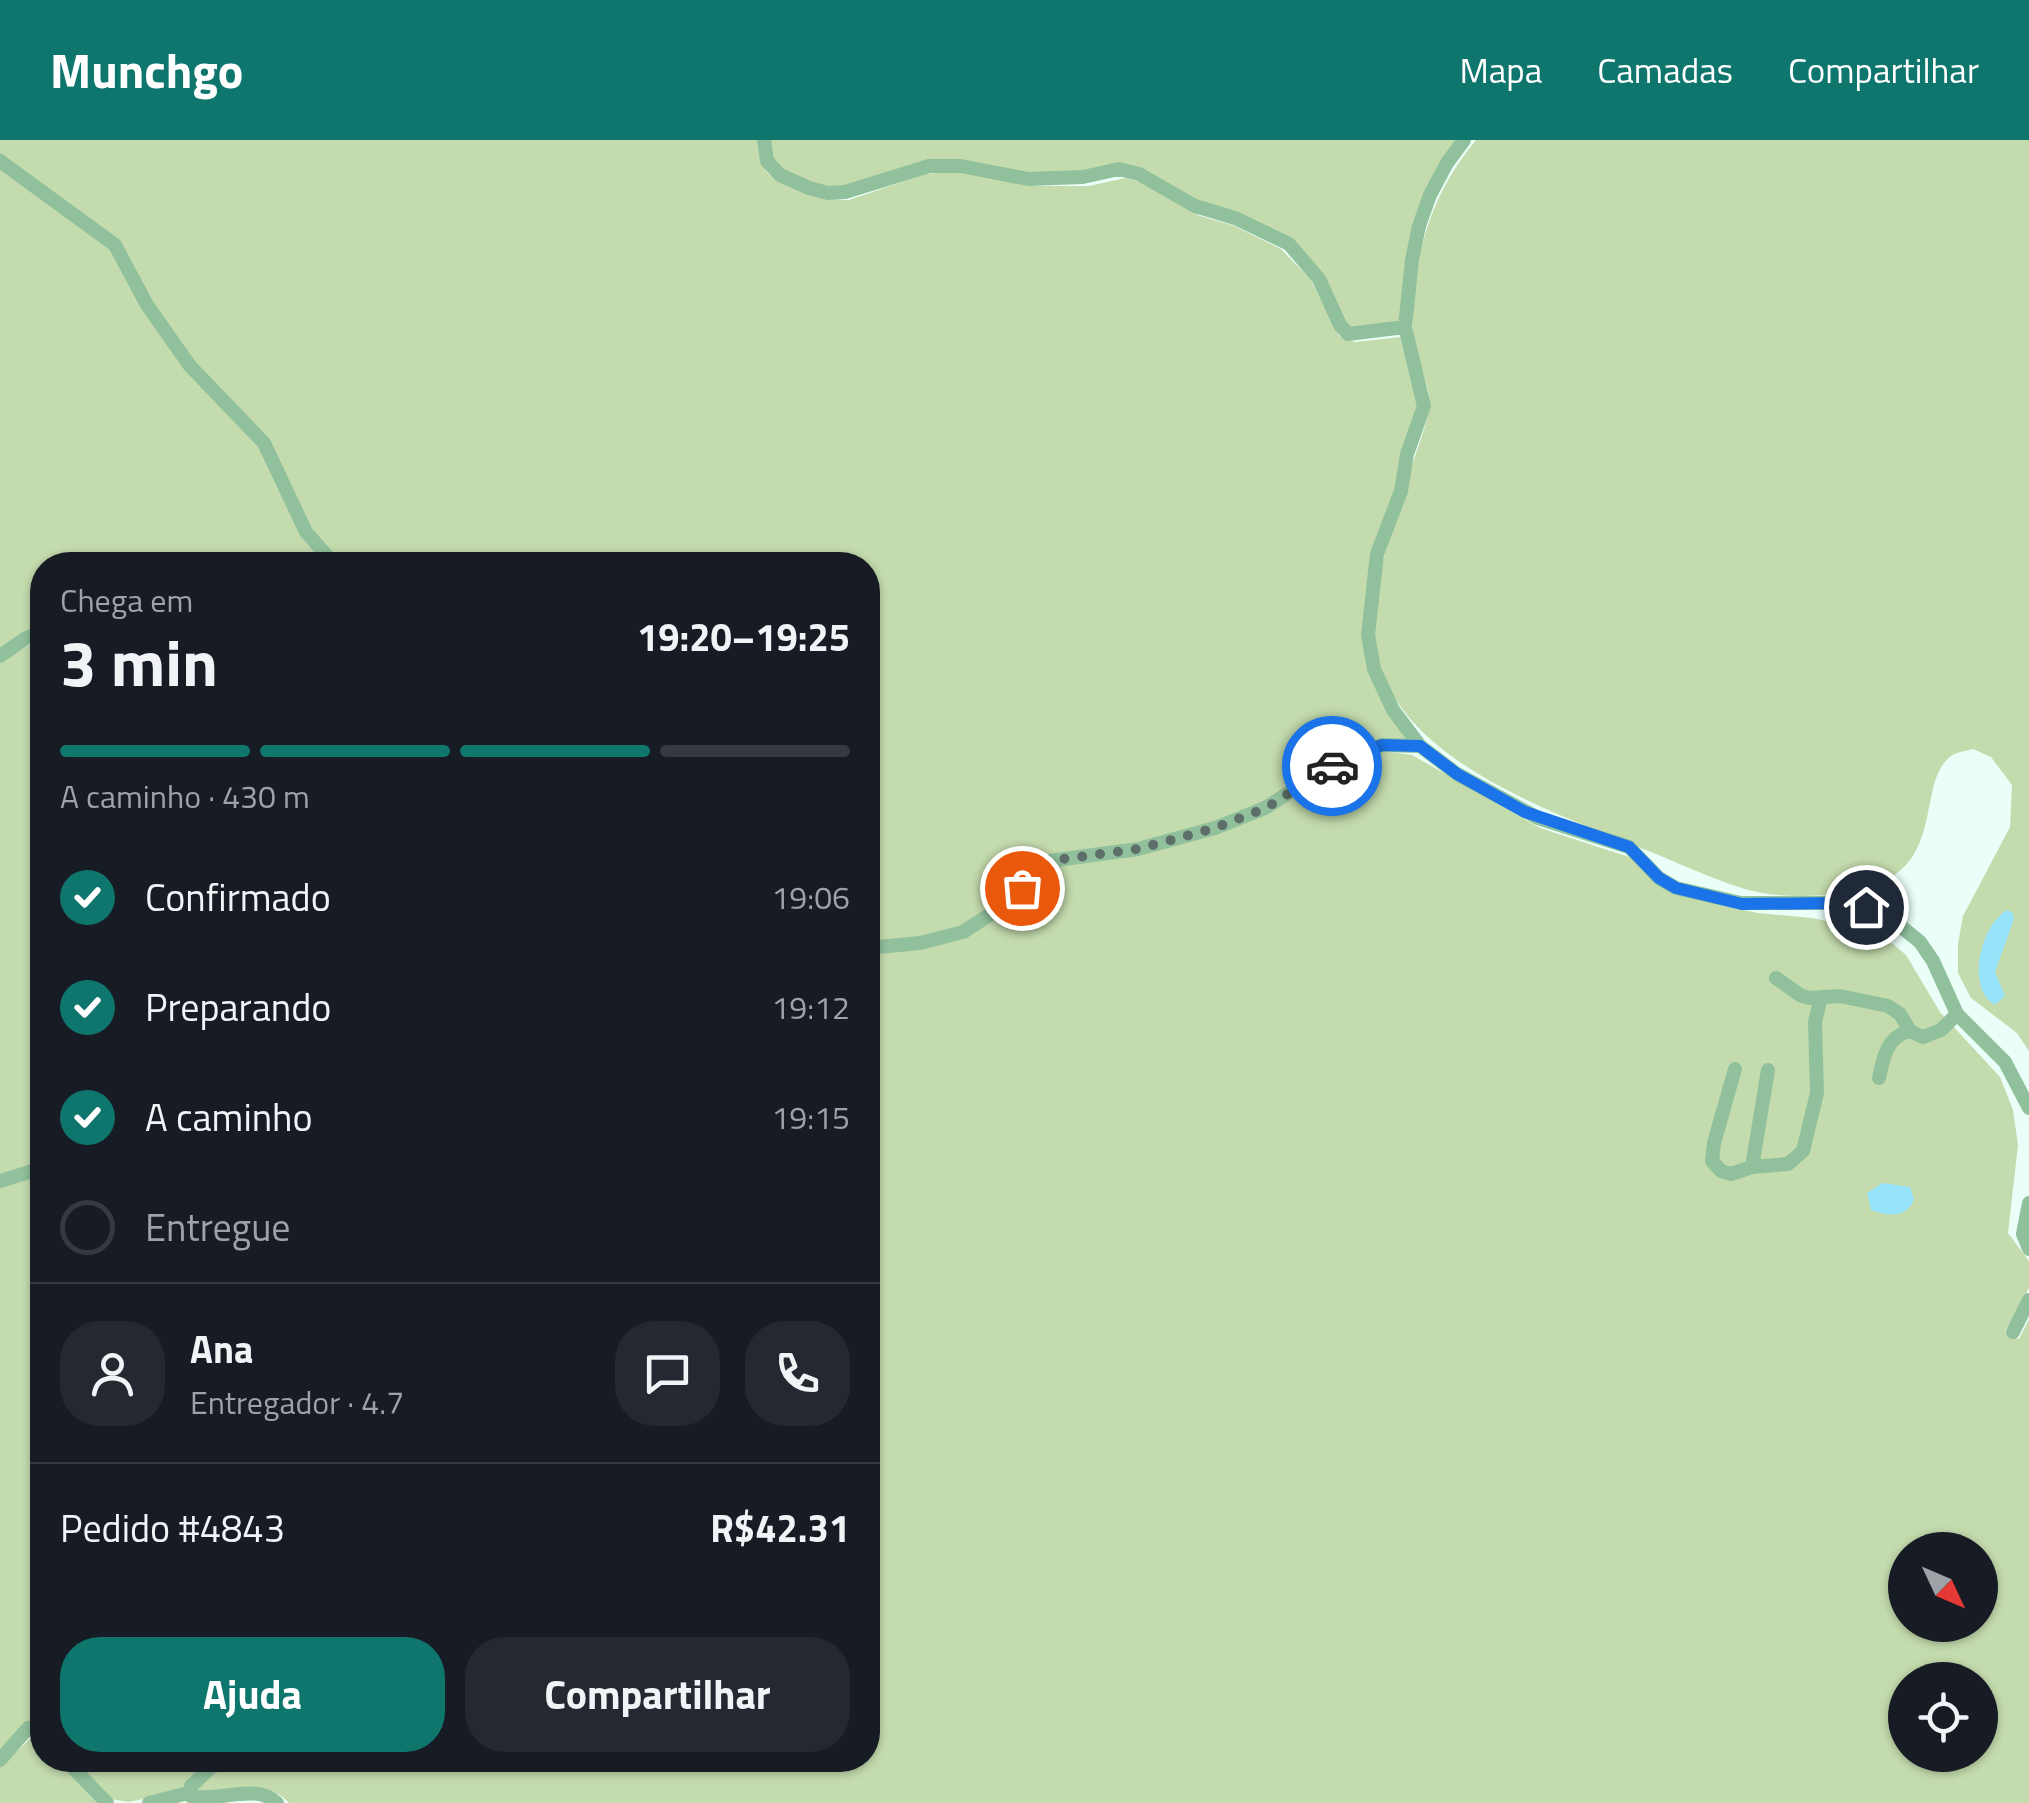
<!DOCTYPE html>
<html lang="pt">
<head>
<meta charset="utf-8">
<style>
  body { margin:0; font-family:"Titillium Web",sans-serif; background:#242831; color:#f1f3f6; height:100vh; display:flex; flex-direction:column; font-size:38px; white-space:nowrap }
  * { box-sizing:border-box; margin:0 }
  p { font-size:32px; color:#9ea1a6 }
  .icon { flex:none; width:55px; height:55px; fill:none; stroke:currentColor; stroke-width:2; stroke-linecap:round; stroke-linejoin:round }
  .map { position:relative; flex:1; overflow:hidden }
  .drawer { position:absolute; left:30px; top:412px; width:850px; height:1220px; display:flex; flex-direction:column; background:#171b24; border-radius:40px; box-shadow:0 2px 8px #0004 }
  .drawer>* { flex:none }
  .needle { width:65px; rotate:134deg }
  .fabs { position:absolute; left:1888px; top:1392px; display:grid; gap:20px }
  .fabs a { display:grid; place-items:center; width:110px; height:110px; border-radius:50%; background:#171b24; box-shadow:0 2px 8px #0004; font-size:50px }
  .pin { position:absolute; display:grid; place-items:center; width:85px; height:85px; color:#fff; margin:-42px; border:5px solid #fff; border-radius:50%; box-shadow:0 2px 10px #0007 }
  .courier { position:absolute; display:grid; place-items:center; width:100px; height:100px; margin:-50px; border:8px solid #1a73e8; border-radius:50%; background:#fff; color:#222; box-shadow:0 2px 12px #0007 }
  .summary em { font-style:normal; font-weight:700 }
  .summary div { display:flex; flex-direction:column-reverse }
  .summary { display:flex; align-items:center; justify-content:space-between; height:170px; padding:0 30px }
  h1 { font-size:65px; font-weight:700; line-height:75px }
  .bar { display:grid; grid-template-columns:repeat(4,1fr); gap:15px 10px; align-content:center; height:120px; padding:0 30px }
  .bar i { height:12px; border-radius:8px; background:#363941 }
  .bar .selected { background:#0f766e }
  .bar p { grid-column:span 4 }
  .line { display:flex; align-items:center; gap:25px; padding:0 30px; border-top:2px solid #363941 }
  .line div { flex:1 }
  .round { display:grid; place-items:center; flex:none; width:105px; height:105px; border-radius:40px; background:#242831 }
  ol { padding:0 30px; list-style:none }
  li { display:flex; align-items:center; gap:30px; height:110px }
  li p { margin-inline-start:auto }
  li .icon { padding:10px; border-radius:50%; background:#0f766e; color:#fff; stroke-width:4 }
  li:last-child { color:#9ea1a6 }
  li i { width:55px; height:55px; border:5px solid #363941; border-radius:50% }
  .button { display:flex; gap:20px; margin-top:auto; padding:20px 30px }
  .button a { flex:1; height:115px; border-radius:40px; background:#0f766e; color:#fff; font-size:40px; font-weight:700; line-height:115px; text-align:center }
  .button a+a { background:#242831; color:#f1f3f6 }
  header { display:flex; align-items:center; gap:60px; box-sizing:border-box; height:140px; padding:0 50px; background:#0f766e; color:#fff }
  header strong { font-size:48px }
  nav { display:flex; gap:55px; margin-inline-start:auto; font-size:35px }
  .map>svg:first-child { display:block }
</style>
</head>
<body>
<header>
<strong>Munchgo</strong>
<nav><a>Mapa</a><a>Camadas</a><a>Compartilhar</a></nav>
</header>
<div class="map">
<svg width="2029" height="1663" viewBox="0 0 2029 1663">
  <rect width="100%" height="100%" fill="#eafff8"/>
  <!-- green -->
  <path fill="#c4dbad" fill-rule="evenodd" d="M0,0H757C759,11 760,22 766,31C780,48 828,61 849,60L925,34L945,32H969L1038,46H1089L1125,38L1137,41L1154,48L1200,76L1232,85L1281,109L1311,140L1339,196L1355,202L1400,197L1418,267L1364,495C1364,535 1389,568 1410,600L1369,604L1350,610L1253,668L1179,695L1097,711L1054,714L1011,758L949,794L868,805V425H42V490L0,512Z
    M768,0H1458L1442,23L1401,184L1348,189L1306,115L1197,63L1161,40L1090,33H1019L980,24L845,48C825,47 788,42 775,24C771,18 770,7 768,0Z
    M1476,0H2029V911L2017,893L1971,858L1958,833V804L1963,776L2010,687L2012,645L1991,617L1973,609C1967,611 1956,612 1951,616C1917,642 1944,716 1880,743C1845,758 1781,760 1745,749C1712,739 1679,723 1646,710C1560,675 1419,628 1382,533C1354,460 1410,342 1430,269C1431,246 1417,225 1414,202C1411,184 1413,166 1415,148C1421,91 1439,45 1476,0Z
    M35,502H42V1022L0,1034V521Z
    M1381,611L1412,615L1540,688L1632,718L1715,764L1758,773L1812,778L1855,787L1887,799L1906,815L1940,872L2000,937L2013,970L2018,1005L2008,1093L2029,1121V1148L2005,1191L2019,1199L2029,1179V1663H289C267,1638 230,1649 201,1655L194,1650L225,1620H868V811L948,800L1053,725L1154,709ZM1905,1410H1980V1485H1905ZM1905,1540H1980V1615H1905Z
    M42,1030V1589L36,1585L0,1616V1046Z
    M33,1596L42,1605V1620H55L97,1663H0V1627Z
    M74,1620H214L184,1651L128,1662L111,1659Z"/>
  <!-- water -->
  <path fill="#96e2f8" d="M2007,770L2013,773L2014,779L1995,832L2005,856L1995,865C1965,848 1981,785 2007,770Z
    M1882,1043L1910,1047L1914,1059C1907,1079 1888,1076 1871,1070L1867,1053Z"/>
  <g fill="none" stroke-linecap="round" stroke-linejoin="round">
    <!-- minor -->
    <path stroke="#91c19c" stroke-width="14" d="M764,0L767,21L780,35L809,48L828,53L845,52L929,26H961L1028,39L1083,37L1119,29L1139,34L1195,66L1235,78L1289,104L1319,139L1340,185L1348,194L1405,187
      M1464,0L1447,23L1430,55L1419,86L1412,120L1405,187L1424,266L1407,314L1401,351L1377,414L1368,495L1374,529L1393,570L1420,606L1457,634L1538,678L1629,707L1659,738L1676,748L1741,763H1839L1866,767L1888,776L1920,802L1933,821L1957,874L2005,922L2029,968
      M0,21L115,105L147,165L190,226L264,303L306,392L335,425
      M0,516L26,498L42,493
      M868,808L920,803L963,792L1011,761L1049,721L1138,709L1215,688L1265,668L1328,628L1369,609L1382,605L1420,606
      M1776,838L1800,855L1809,858L1840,856L1888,866L1900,874L1910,891L1923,897L1941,890L1957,874
      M1735,929L1714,1003L1712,1021L1721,1031L1731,1034L1752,1027L1788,1024L1803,1011L1817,953L1815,882L1821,857
      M1879,938C1883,918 1887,896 1910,891
      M1752,1027L1768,930
      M0,1041L42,1028
      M2029,1063L2023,1094L2029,1109
      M2013,1192L2029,1160
      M0,1620L28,1588L42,1593
      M65,1620L107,1663
      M219,1620L191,1646L190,1656C217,1663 256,1642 277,1663
      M149,1663L188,1653"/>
  </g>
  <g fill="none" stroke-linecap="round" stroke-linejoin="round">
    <!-- done -->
    <path stroke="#5e6e69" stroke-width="10" stroke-dasharray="0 18" d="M1022,748L1048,721L1138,709L1215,688L1266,668L1332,626"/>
    <!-- route -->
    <path stroke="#1a73e8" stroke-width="12" d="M1332,626L1382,605L1420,606L1457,634L1525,672L1629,707L1659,738L1676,748L1742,764L1839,763L1866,767"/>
  </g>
</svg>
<div class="fabs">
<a><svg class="needle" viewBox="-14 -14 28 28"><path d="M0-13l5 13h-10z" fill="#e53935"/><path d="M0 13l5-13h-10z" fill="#9ea1a6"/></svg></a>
<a><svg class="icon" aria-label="locate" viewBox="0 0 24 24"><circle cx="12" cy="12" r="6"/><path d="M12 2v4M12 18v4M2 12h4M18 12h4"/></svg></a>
</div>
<div class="pin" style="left:1022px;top:748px;background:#ea580c"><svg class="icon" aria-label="bag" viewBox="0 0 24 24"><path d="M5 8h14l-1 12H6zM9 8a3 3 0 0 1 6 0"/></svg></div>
<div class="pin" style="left:1866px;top:767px;background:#1f2937"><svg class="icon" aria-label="home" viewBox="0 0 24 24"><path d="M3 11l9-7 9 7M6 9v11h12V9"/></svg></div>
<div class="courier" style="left:1332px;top:626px"><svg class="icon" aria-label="car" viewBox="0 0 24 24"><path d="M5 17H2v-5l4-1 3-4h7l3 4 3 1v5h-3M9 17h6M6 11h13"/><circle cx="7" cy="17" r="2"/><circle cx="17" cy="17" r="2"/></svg></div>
<section class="drawer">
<div class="summary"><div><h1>3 min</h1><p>Chega em</p></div><em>19:20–19:25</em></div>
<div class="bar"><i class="selected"></i><i class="selected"></i><i class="selected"></i><i></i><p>A caminho · 430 m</p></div>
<ol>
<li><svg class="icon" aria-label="check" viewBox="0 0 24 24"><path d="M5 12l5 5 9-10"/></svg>Confirmado<p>19:06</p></li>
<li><svg class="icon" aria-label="check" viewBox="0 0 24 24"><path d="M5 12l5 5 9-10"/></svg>Preparando<p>19:12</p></li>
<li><svg class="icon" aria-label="check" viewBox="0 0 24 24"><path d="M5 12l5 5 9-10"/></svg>A caminho<p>19:15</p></li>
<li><i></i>Entregue</li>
</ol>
<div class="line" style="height:180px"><a class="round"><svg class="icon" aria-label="person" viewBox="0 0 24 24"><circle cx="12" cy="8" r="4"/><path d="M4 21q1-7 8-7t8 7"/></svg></a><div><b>Ana</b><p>Entregador · 4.7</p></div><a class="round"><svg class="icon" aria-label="chat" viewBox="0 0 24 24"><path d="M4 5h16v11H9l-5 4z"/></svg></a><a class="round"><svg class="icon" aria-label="phone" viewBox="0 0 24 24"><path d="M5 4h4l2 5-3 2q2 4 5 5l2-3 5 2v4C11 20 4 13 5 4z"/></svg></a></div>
<div class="line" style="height:130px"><div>Pedido #4843</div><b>R$42.31</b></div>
<div class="button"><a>Ajuda</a><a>Compartilhar</a></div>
</section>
</div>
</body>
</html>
